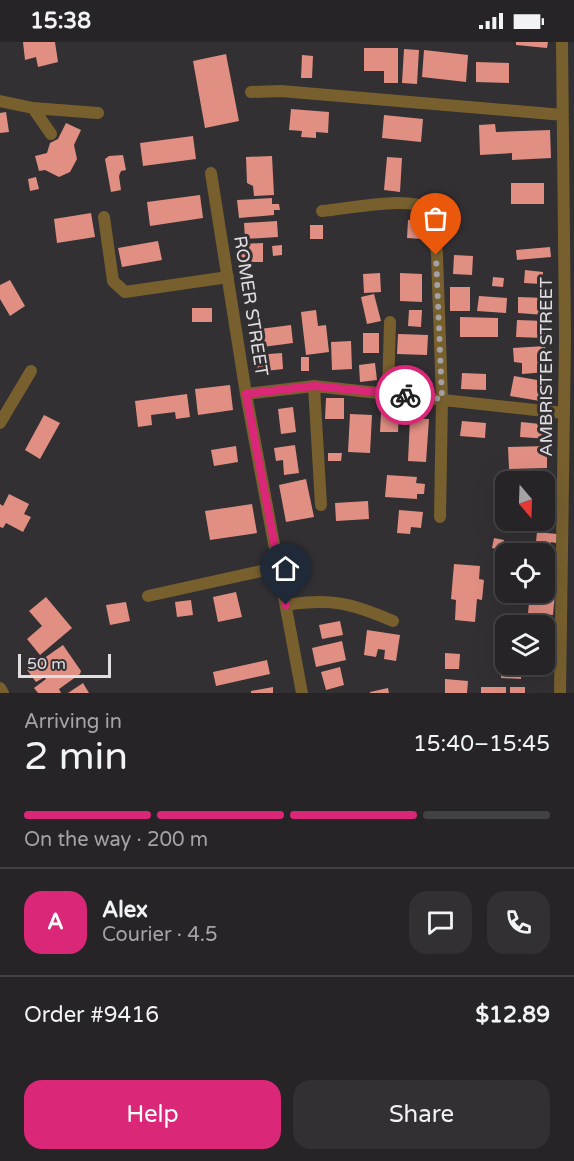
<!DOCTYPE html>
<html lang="en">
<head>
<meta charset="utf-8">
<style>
  body { margin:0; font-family:"Varela Round",sans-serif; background:#323032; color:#f1f3f6; height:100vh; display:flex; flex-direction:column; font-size:22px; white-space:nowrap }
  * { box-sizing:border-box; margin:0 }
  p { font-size:20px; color:#a4a4a7 }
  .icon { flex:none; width:33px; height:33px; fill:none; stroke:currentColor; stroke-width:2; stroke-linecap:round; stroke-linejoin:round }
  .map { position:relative; height:651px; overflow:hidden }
  .panel { display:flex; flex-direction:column; background:#262426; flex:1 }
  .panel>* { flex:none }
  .needle { width:39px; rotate:161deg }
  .buttons { position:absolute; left:495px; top:429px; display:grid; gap:12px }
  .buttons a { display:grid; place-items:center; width:60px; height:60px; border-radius:12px; background:#262426; box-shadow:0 6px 24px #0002,0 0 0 2px #424143; font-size:30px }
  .scale { position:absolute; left:18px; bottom:15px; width:93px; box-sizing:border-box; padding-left:6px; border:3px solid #e0dee1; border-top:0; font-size:16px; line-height:21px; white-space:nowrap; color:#e0dee1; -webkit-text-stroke:4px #323033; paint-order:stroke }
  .pin { position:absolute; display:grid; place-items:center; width:51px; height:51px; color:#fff; margin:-62px -26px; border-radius:50% 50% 50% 0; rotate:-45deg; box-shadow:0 0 6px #0007 }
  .pin .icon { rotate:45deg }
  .courier { position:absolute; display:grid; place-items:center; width:60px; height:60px; margin:-30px; border:4px solid #db2777; border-radius:50%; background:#fff; color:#222; box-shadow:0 2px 8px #0007 }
  .headline em { font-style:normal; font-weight:600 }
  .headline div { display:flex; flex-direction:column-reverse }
  .headline { display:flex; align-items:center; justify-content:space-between; height:102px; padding:0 24px }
  h1 { font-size:39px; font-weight:600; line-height:45px }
  .bar { display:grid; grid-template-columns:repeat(4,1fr); gap:9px 6px; align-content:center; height:72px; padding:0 24px }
  .bar i { height:8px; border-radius:4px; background:#424143 }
  .bar .on { background:#db2777 }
  .bar p { grid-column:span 4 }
  .line { display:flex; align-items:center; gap:15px; padding:0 24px; border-top:2px solid #424143 }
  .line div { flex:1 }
  .round { display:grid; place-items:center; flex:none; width:63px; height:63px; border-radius:18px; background:#323032 }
  .cta { display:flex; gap:12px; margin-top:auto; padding:12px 24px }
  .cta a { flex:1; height:69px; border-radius:18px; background:#db2777; color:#fff; font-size:24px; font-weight:600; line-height:69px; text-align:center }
  .cta a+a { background:#323032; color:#f1f3f6 }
  .status { display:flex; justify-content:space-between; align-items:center; height:42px; padding:0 30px; background:#262426; direction:ltr }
  .status svg { height:16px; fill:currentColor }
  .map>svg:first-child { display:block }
</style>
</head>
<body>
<div class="status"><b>15:38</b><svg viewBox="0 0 49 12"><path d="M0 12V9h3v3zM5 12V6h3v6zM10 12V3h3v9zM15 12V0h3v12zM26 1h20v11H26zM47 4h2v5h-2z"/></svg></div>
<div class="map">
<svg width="574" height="651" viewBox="0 0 574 651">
  <rect width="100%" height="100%" fill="#323033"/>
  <!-- building -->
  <path fill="#e28f83" d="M23,0H55L58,20L38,25L36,15L25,18Z
    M516,0H548L547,6L516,3Z
    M364,6H398V41H384V29H364Z
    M404,7L419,8L417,42L402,41Z
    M424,8L468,13L466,40L422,35Z
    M226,12L239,79L205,86L193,19Z
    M302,13L313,14L312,36H301Z
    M476,20L509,21V41L476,40Z
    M291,67L329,70L328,91L316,90V96L301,95L302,89L289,88Z
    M6,70L9,90L0,91V71Z
    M384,73L423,77L421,100L382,96Z
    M66,81L81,88L74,103L77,117L70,130L59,135L45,128L39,129L35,114L47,111L50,101L58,97Z
    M495,82L496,90L550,88L551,116L512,118V111L480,113L479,83Z
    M193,94L196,117L143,124L140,101Z
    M123,113L126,128L121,129L119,134L121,148L111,150L105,117L109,114Z
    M272,114L274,153L254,154L253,144L247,141L246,115Z
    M387,115L402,116L400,150L384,148Z
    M36,135L39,147L30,149L28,137Z
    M511,141H544V162H511Z
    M200,153L203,176L150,184L147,160Z
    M272,156V162H279L280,168H274V173L239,176L237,158Z
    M91,171L95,195L57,201L54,177Z
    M408,178L424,179L423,197L407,196Z
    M277,179L278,195L245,197L244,181Z
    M310,183H323V197H310Z
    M158,199L162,218L122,225L118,206Z
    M263,201V220H252V226L240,227L239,202Z
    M282,203V213L273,214L272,204Z
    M550,205L551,215L517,218L516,208Z
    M454,213L473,214L472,233L453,232Z
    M525,228L543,230L542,242L524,241Z
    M380,231L381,250L364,251L363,232Z
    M400,231L422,232V260L400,259Z
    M493,235L504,236L503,245L492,244Z
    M10,238L25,264L10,274L0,257V243Z
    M450,245H470V269H450Z
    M374,252L381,279L367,282L361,255Z
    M479,254L507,256L506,271L477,269Z
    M518,255L545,256L544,273L518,271Z
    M192,266H212V280H192Z
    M316,268L318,284L326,283L329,310L306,313L301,270Z
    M409,268H422L421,285L408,284Z
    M460,275L498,276V295H460Z
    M517,278L546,279L545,296L516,295Z
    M291,283L293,301L255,306L253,288Z
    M363,291H379V311H363Z
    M398,292L428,293L427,313L397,312Z
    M351,299L352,327L332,328L331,300Z
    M545,304L547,330L522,332V321L514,320L513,306Z
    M282,311L283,327L257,330L256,313Z
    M301,315H309V329H301Z
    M375,321L377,338L360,340L359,323Z
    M462,331L486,332V348L461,347Z
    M514,334L549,340L546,360L510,354Z
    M230,343L233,368L198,373L195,347Z
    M187,352L190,375L176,377L175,370L151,373L152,383L138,385L135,359Z
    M326,356H344V377H325Z
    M293,365L296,390L281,392L278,367Z
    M381,371H399L398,390H380Z
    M350,372L372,373L370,411L348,410Z
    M44,373L60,381L40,417L25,408Z
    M410,376L429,377L426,420L408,419Z
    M462,379L486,381L485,396L460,394Z
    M521,380L550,383L549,397L520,395Z
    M295,403L299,431L284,433L283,418L276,419L274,406Z
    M236,404L238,420L214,424L211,408Z
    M547,404V426L509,427L508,405Z
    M328,411H342L341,419H328Z
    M387,433L417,435L416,441L425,442L424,452H417V457L385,455Z
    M500,435L541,436V440H506V453H499Z
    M306,437L314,475L286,480L279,443Z
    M9,452L29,462L24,472L31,475L23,490L6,481L3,486L0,485V462L3,464Z
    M368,459L369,477L336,479L335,461Z
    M252,462L257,491L210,498L205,469Z
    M399,468L423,470L421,486L411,485L410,492L397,491Z
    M513,478H539V482L513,483Z
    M537,490L557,492L556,501L551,500L550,510L535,509Z
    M494,496L504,498L502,508L492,506Z
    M544,514L556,515V544L544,543Z
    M454,522L480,524L479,537L484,538L482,558L477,557L475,580L455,578L456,558L451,557Z
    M236,550L242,575L218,580L213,555Z
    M530,550L555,551L553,573L528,571Z
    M46,555L72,586L40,613L27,597L42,584L29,569Z
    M191,558L193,573L177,575L175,560Z
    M126,560L130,579L110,583L106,563Z
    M340,579L343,593L322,597L319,583Z
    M367,588L400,593L396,619L384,617L385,608L378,607L376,615L364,613Z
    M342,599L346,618L316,625L312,606Z
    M63,603L81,629L80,632L59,647L61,651H38L34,646L46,637L45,635L36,640L27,628Z
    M445,611L460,612L459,627H445Z
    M502,616H506V622H544V618H548V633L521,632V637L501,636Z
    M267,618L270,632L216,644L213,630Z
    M340,625L344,643L326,648L321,630Z
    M445,637L468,639L467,651H445Z
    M83,641L89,651H68Z
    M273,645V651H251V649Z
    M481,645H506V651H481Z
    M510,645H525V651H510Z
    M388,646L389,651H370V650Z"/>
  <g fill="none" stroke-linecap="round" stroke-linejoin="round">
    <!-- minor -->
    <path stroke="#775f2e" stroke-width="12" d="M251,50L281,49L563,73
      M0,59L33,66L98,71
      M33,66L51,92
      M211,131L246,352L302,651
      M322,169C353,166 405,154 432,167L437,213L442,357L440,475
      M104,175L113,239L125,250L228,235
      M314,344L321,463
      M388,351L390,280
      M246,352L314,344L563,371
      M0,381L31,329
      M148,554L279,525
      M286,563C331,556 351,561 393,579
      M0,646L3,651
      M560,651L565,297L562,0"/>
  </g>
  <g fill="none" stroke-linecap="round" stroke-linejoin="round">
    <!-- done -->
    <path stroke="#a3a1a4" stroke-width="6" stroke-dasharray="0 10.8" d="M405,353L442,357L436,213"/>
    <!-- route -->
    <path stroke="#db2777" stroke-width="8" d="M286,563L246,352L314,344L405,353"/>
  </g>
  <g text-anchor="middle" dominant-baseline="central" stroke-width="6" stroke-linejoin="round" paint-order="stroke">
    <!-- street labels -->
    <g font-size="18" fill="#e0dee1" stroke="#323033">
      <text transform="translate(251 264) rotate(81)">ROMER STREET</text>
      <text transform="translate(546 325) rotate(-90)">AMBRISTER STREET</text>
    </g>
  </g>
</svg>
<div class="buttons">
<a><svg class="needle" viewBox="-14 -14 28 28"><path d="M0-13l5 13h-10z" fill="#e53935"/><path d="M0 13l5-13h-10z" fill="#a4a4a7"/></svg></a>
<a><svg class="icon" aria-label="locate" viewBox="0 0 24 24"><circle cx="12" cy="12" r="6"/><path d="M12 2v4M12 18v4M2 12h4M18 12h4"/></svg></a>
<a><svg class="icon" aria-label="layers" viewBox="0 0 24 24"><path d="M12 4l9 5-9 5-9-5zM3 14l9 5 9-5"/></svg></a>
</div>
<div class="scale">50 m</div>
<div class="pin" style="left:436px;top:213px;background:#ea580c"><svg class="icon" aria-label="bag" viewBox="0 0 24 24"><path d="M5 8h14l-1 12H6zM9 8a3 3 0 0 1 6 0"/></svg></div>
<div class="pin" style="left:286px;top:563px;background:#1f2937"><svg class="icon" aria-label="home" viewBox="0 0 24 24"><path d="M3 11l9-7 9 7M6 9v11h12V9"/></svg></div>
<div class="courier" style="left:405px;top:353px"><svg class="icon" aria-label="bike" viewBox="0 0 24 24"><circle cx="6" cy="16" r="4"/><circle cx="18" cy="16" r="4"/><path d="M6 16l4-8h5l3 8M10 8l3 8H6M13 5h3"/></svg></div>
</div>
<section class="panel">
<div class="headline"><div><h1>2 min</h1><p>Arriving in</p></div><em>15:40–15:45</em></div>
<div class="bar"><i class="on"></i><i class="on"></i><i class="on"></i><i></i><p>On the way · 200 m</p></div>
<div class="line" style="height:108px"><b class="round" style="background:#db2777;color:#fff">A</b><div><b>Alex</b><p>Courier · 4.5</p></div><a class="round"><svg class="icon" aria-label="chat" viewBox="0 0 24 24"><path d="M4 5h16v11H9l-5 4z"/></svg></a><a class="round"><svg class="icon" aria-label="phone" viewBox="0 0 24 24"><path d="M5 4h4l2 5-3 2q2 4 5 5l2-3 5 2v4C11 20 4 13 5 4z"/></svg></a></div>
<div class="line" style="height:78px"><div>Order #9416</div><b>$12.89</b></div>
<div class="cta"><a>Help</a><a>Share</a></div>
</section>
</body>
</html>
